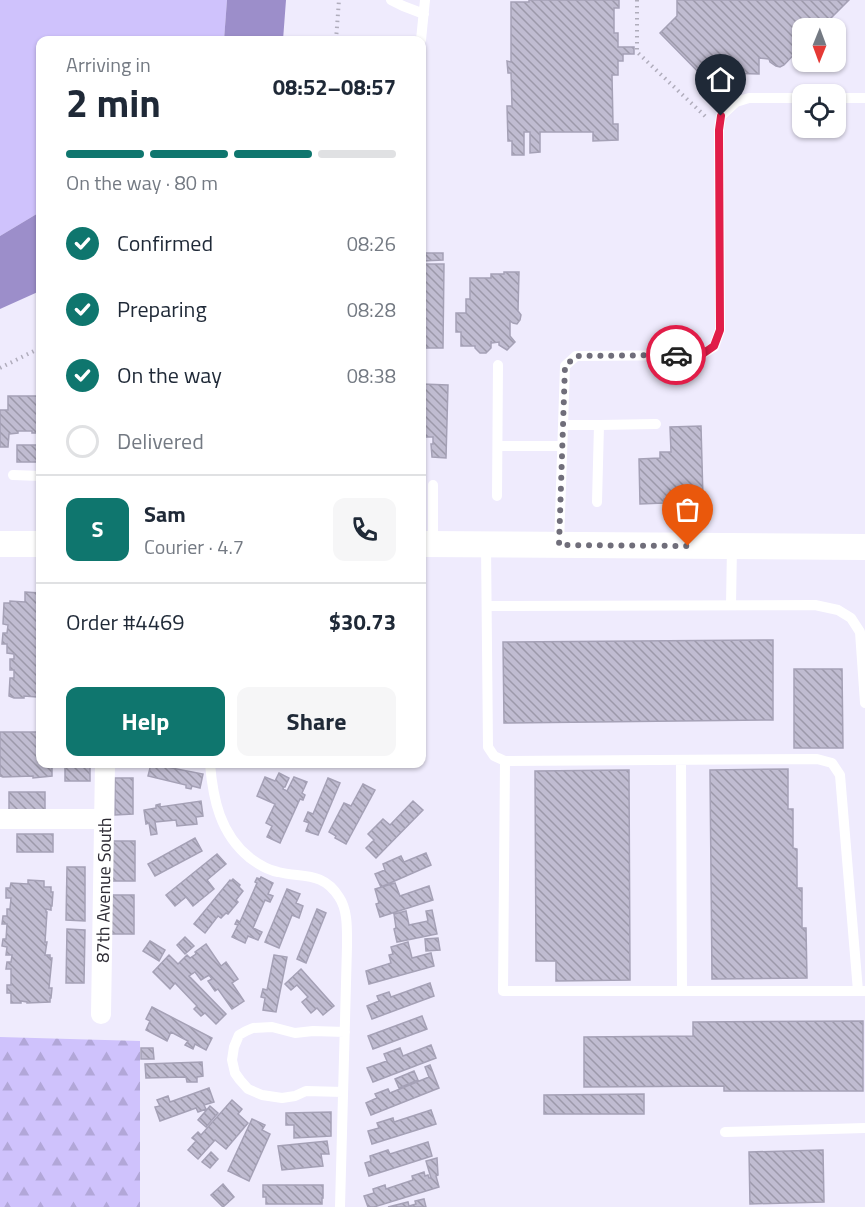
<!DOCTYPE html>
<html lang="en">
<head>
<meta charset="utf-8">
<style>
  body { margin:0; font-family:"Titillium Web",sans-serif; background:#f6f6f7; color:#1f2937; height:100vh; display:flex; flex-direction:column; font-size:22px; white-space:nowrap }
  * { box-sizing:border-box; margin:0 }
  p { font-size:20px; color:#747a83 }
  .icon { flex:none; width:33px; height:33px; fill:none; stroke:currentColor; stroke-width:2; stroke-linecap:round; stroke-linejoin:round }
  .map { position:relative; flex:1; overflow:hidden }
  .sheet { position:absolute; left:36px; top:36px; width:390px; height:732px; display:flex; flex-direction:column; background:#fff; border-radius:12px; box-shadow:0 2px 4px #0004 }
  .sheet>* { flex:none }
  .needle { width:39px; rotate:181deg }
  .buttons { position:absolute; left:792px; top:18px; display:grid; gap:12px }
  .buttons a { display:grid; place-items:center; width:54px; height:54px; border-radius:12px; background:#fff; box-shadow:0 2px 4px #0004; font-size:30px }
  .pin { position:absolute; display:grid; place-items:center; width:51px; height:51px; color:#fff; margin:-62px -26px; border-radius:50% 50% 50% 0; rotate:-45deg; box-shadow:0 0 6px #0007 }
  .pin .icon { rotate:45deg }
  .courier { position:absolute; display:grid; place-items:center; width:60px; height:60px; margin:-30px; border:4px solid #e11d48; border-radius:50%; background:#fff; color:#222; box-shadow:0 2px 8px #0007 }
  .head em { font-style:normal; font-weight:700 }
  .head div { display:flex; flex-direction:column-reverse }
  .head { display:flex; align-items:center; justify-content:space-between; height:102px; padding:0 30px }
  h1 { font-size:39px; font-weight:700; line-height:45px }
  .bar { display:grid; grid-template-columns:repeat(4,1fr); gap:9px 6px; align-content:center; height:72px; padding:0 30px }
  .bar i { height:8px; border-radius:4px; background:#e0e1e3 }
  .bar .active { background:#0f766e }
  .bar p { grid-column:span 4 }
  .line { display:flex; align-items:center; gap:15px; padding:0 30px; border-top:2px solid #e0e1e3 }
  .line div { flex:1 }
  .round { display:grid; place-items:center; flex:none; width:63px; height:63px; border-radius:12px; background:#f6f6f7 }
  ol { padding:0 30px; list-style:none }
  li { display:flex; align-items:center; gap:18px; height:66px }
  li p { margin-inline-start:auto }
  li .icon { padding:6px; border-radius:50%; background:#0f766e; color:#fff; stroke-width:4 }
  li:last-child { color:#747a83 }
  li i { width:33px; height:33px; border:3px solid #e0e1e3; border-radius:50% }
  .button { display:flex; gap:12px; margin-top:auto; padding:12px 30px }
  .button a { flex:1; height:69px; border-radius:12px; background:#0f766e; color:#fff; font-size:24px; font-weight:700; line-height:69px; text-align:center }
  .button a+a { background:#f6f6f7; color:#1f2937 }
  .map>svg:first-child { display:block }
</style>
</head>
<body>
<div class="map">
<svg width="865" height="1207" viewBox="0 0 865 1207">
  <defs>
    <pattern id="forest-firs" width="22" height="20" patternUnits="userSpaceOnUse" patternTransform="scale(1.5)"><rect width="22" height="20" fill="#cfc2fc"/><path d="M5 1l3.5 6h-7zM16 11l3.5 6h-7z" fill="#b2a7d8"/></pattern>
    <pattern id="building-back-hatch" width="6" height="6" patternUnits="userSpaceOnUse" patternTransform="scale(1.5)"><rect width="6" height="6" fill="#c0bcd1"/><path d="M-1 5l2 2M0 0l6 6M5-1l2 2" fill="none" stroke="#9c99aa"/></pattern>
  </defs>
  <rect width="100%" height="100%" fill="#efebfd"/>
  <!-- green -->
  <path fill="#cfc2fc" d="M0,0H227L224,40H40V212L0,236Z"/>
  <!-- forest -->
  <path fill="url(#forest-firs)" d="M0,1037L140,1041V1207H0Z"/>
  <!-- water -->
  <path fill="#9c8eca" d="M227,0H286L283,40H224Z
    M40,212V291L0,309V236Z"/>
  <!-- building -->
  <path fill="url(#building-back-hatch)" stroke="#a5a1b6" stroke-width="1.5" d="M529,0H619V8H614V33H618V47H634V54H623V61H618V75H612L613,124H618V140L593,141V132H540V152L530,153V132H524V155H512V141H508L507,106H512L511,73H508L507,61L511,62V2H529Z
    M677,0H849L821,28H802V46L784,65L780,67L776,66L770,62L769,59L759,58V74L722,73L723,75L712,74V86L660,33L677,16Z
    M422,253H443V260L422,261Z
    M422,264H444L443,348H422Z
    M504,272H519L518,311L521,315L520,320L517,324L513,323L510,321V336L515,342L507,350L499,345V342L492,343L491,341V348L486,353H480L475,348V346H461V332H456V313H466V299H470V278H491V274H504Z
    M422,384L448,385L446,458L432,457L431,444H433V437H422Z
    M8,396H40V433H32V431H18V433L9,434L8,447H0V410H8Z
    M701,426L703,498L664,499V503L640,504L639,459L660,458V452H671L670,427Z
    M17,445H40V462H17Z
    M25,592L40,593V696H38L37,697L24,696V698H14L9,696L10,678H14V670H10V659H14V654L7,653V644H2L3,633H7L8,625L3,624L4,603H10V601L25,602Z
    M773,640V720L504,723L503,642Z
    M794,669H842L843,748H794Z
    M0,732H40V764H54V766H52V776L33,778V776L3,777L0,776Z
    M65,764H90V781H65Z
    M151,764L203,774L200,788L192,786L191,789L186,788V785L148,776Z
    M788,769V809H793V848L797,849V888H802V928H806L807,978L712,979L710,770Z
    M629,770L630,980L556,981V961H536L535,771Z
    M279,773L289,778L285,787H284L283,789L287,791L294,777L307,782L302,793L305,795L303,800L300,799L280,843L267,837L272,826L266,823L275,804L257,796L265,777L275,781Z
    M115,778H133V814L115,815Z
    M328,778L340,783L318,835L306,831L309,823L304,821L308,812L313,814Z
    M363,784L375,790L346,844L335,838L336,836L329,832L344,803L351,806Z
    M9,792H45V811L9,810Z
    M201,801L203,816L196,817L197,824L177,826L176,820L155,822L157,834L151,835L149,823L146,824L144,810L156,808V805L160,804V807Z
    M413,801L423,810L376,858L366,848L374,840L368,834L383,819L390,825Z
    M17,834H53V852H17Z
    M195,838L202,851L155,876L148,864Z
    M110,841H135V881H110Z
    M426,853L431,865L381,887L375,874L385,870L383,864L401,856L404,862Z
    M217,854L226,864L207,880L214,889L193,906L186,897L175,906L166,895Z
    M67,867H85V921L66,920Z
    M261,877L273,883L268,894L273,896L270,902L265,900L253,928L262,932L258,940L248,936L245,943L232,937L238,925L235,924L237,920L240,922L257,883L255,882L257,878L260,879Z
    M233,879L240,885L239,887L243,891L236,900L238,902L228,914L226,913L221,918L218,916L205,933L194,924L230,880L231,881Z
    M28,880L44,881V887H51V892H53L52,906H51V910L46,909V912H47L45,942H47L45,955H50V958H52L49,988H52L51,998H50V1002L27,1003V1002L21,1001V1003H11V993H7V985H11V969H6L7,962H11L12,955H6L7,947L2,946L3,939H6L7,924H2L3,916H7V909H10L11,898H6V888H10L11,883L28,884Z
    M395,883L400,896L429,886L433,900L380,917L376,904L379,903L375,889Z
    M287,889L300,894L296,903L303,906L299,918L292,915L279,948L265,942Z
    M109,895H134V934H109Z
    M317,909L326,913L306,963L297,959Z
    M432,910L437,934L397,942L394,929L396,928L394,914L406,911L409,925L428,921L426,911Z
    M67,929L85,930L84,983H66Z
    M185,937L194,946L185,954L177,945Z
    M438,938L440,950L426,951L425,939Z
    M150,941L165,950L159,961L143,951Z
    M408,942L412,958L431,953L434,966L369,984L366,971L391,963L389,955L393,954L391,947Z
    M206,944L221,966L226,962L238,979L232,983L244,1001L232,1009L218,989L215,991L208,981L212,979L209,975L201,980L195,972L189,976L226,1014L216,1024L205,1013L201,1016L194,1009L197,1006L175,983L170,989L153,972L169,955L178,964L187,955L190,958L196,954L195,952Z
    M274,955L287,957L276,1012L263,1010L265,998L261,997L263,989L267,990Z
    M301,969L334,1006L323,1015L317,1008L311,1013L302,1002L308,997L297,985L291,990L285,984Z
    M430,983L434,996L372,1019L367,1006L379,1001L377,996L389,992L391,997Z
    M152,1007L212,1038L206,1050L195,1044L193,1049L185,1045L188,1041L171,1032L167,1041L146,1030L150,1021L146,1019Z
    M422,1016L427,1029L373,1049L368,1036Z
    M863,1021V1091H724V1086L584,1087V1037L693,1036V1022Z
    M431,1045L436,1058L373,1082L367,1068L387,1061L384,1054L400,1048L403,1056Z
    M141,1048H153L154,1059H141Z
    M202,1062L203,1076L197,1077V1082H187L186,1077L146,1078L145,1064Z
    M430,1065L439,1088L371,1115L366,1103L377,1098L375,1094L388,1089L390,1093L429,1077L425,1067Z
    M414,1071L418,1080L399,1088L395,1079Z
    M209,1088L214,1102L204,1105L206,1109L198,1112L196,1108L160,1121L155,1107L160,1106L157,1100L168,1096L170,1102Z
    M644,1094V1114H544V1095Z
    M232,1100L242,1109L238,1114L248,1123L226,1149L215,1140L198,1159L188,1150L196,1141L192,1138L198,1132L201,1135Z
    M210,1106L218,1113L206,1127L198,1120Z
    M431,1110L436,1124L372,1144L368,1131L379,1128L377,1123L393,1118L394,1122Z
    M331,1112V1136L294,1138V1125H286V1113Z
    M252,1119L265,1125L262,1130L270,1134L249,1181L228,1171Z
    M327,1141L329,1154H321L323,1166L282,1170L278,1146Z
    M428,1142L432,1156L369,1176L365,1163L371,1161L370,1156L388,1150L390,1154Z
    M823,1150L824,1202L750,1204L749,1152Z
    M211,1152L218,1159L210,1168L202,1162Z
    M437,1158L438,1175L436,1176L439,1187L374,1207H368L364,1196L374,1193L373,1189L385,1185L386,1189L413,1180L412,1176L424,1172L425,1176L428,1175L429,1178H431L426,1161Z
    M223,1184L234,1197L223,1207L211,1195Z
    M263,1185H323V1198H322V1204H266V1197H263Z
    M424,1199L426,1207H388L408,1202L409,1206L416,1204L415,1201Z"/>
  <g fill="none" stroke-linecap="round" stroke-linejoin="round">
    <!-- path -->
    <path stroke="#b0adbc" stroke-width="4" stroke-dasharray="1.5 4.5" stroke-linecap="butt" d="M637,0V52L706,117
      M336,40L339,0
      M0,368L40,348"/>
    <!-- service -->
    <path stroke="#fff" stroke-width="10" d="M391,0L403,6L424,14
      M421,40L425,0
      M836,98H865
      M563,425H599
      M498,446H562
      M13,475L40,476
      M497,496L498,365
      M597,502L599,425L656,424
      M433,544V485
      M486,545L488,747L494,756L505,761L817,759L832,763L840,775L858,991
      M559,545L565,366L576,356L701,355L714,347L720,330L719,130L721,116L736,102L749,98H802
      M731,605L732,546
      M487,606L815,605L838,610L851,618L860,632L865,703
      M681,760L682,991
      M505,761L503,991H865
      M210,764C213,799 220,834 250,858C258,864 268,870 278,872C302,878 323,871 339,897C348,910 347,930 347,946L340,1207
      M343,1092L306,1091L295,1096L282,1098L262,1095L248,1089L240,1080L235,1073L232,1060L234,1047L239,1035L246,1031L253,1028L272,1027L295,1033L313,1031L345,1032
      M725,1132L865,1128"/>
    <!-- minor -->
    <g stroke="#fff" stroke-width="20">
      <path d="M0,819H104"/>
      <path id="s1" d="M101,1014L105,764"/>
    </g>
    <!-- tertiary -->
    <path stroke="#fff" stroke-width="26" d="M0,544H40
      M422,544L865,547"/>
  </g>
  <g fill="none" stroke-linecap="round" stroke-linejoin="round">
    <!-- done -->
    <path stroke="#706e7a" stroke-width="6" stroke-dasharray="0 10.8" d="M676,355L576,356L565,366L559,545L688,546"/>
    <!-- route -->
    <path stroke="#e11d48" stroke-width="8" d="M676,355H701L714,346L720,330L719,130L721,116"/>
  </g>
  <g text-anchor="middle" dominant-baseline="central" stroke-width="6" stroke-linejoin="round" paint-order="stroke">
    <!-- street labels -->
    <g font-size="18" fill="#2c2a33" stroke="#efebfd">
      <text stroke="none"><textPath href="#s1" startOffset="124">87th Avenue South</textPath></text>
    </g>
  </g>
</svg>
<div class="buttons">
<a><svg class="needle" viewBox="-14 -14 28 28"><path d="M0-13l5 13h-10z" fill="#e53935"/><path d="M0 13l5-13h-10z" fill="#747a83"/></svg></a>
<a><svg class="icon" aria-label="locate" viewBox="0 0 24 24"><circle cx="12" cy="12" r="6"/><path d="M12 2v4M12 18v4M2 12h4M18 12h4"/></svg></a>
</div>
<div class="pin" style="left:688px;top:546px;background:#ea580c"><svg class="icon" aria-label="bag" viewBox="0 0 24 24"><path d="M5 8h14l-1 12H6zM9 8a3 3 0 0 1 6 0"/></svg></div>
<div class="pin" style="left:721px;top:116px;background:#1f2937"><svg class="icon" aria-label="home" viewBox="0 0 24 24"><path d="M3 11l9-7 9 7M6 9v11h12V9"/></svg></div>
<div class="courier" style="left:676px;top:355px"><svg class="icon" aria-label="car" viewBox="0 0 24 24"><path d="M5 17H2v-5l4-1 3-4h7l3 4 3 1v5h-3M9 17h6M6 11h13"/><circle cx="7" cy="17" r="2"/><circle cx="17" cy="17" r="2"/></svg></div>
<section class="sheet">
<div class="head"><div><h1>2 min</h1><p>Arriving in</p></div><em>08:52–08:57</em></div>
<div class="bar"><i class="active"></i><i class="active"></i><i class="active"></i><i></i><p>On the way · 80 m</p></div>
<ol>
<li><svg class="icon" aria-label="check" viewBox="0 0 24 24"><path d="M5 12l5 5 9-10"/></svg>Confirmed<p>08:26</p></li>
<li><svg class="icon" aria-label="check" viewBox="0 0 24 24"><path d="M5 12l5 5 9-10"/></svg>Preparing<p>08:28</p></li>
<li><svg class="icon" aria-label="check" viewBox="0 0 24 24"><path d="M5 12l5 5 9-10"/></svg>On the way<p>08:38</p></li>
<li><i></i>Delivered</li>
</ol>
<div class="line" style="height:108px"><b class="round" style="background:#0f766e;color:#fff">S</b><div><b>Sam</b><p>Courier · 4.7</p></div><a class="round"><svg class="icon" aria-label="phone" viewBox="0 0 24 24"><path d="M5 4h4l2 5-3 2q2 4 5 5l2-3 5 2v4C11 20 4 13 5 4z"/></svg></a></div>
<div class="line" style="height:78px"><div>Order #4469</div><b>$30.73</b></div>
<div class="button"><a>Help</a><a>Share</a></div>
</section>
</div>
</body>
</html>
